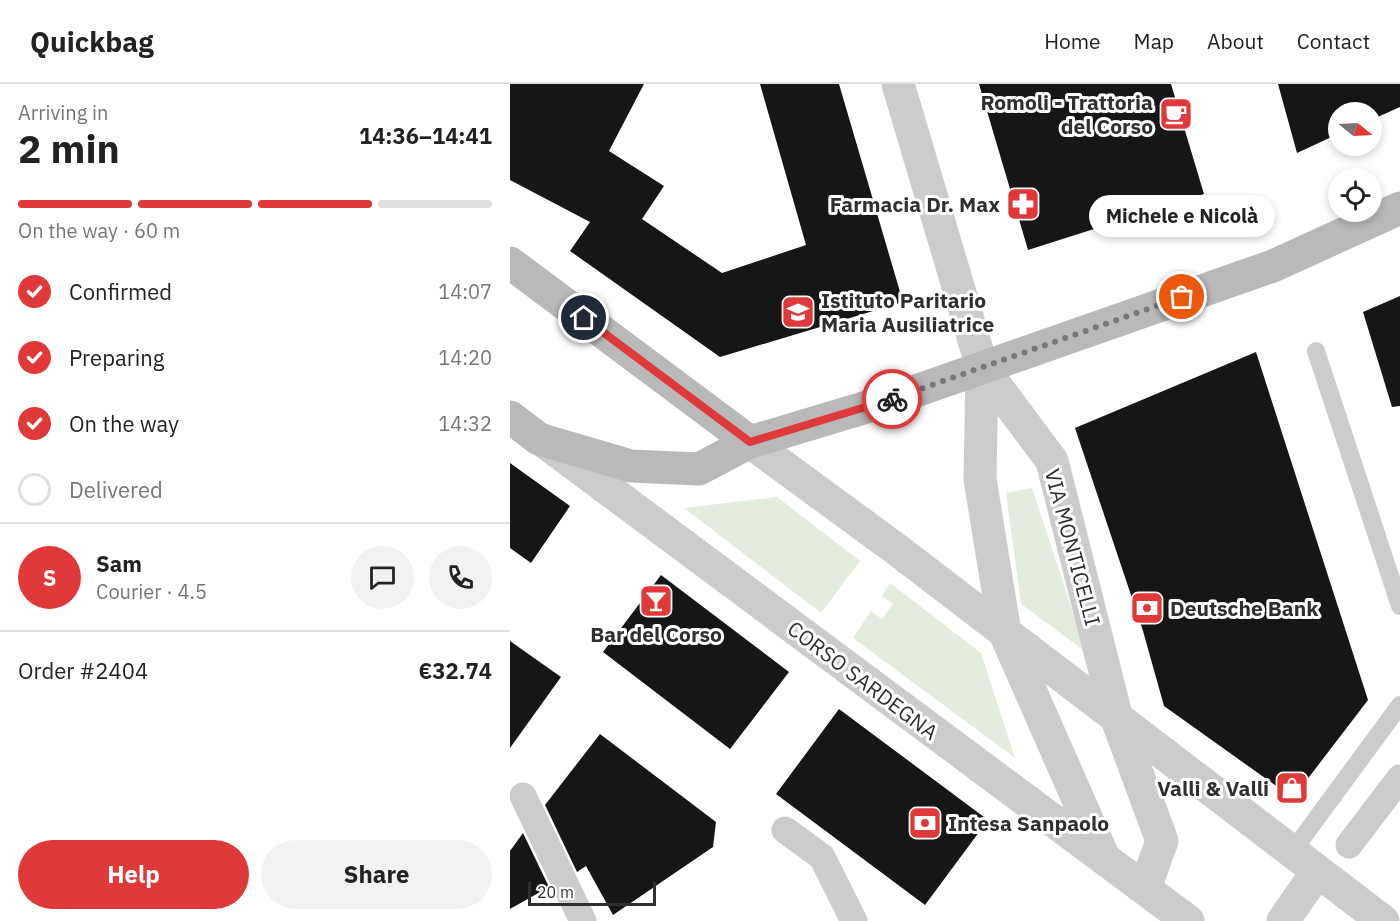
<!DOCTYPE html>
<html lang="en">
<head>
<meta charset="utf-8">
<style>
  body { margin:0; font-family:"IBM Plex Sans",sans-serif; background:#f2f2f2; color:#222; height:100vh; display:flex; flex-direction:column; font-size:22px; white-space:nowrap }
  * { box-sizing:border-box; margin:0 }
  p { font-size:20px; color:#767676 }
  .icon { flex:none; width:33px; height:33px; fill:none; stroke:currentColor; stroke-width:2; stroke-linecap:round; stroke-linejoin:round }
  .map { position:relative; flex:1; overflow:hidden }
  .sheet { display:flex; flex-direction:column; background:#fff; width:510px }
  .sheet>* { flex:none }
  .needle { width:39px; rotate:108deg }
  .fabs { position:absolute; left:818px; top:18px; display:grid; gap:12px }
  .fabs a { display:grid; place-items:center; width:54px; height:54px; border-radius:50%; background:#fff; box-shadow:0 3px 9px #0003; font-size:30px }
  .scale { position:absolute; left:18px; bottom:15px; width:128px; box-sizing:border-box; padding-left:6px; border:3px solid #2f2f2f; border-top:0; font-size:16px; line-height:21px; white-space:nowrap; color:#2f2f2f; -webkit-text-stroke:4px #fff; paint-order:stroke }
  .pin { position:absolute; display:grid; place-items:center; width:51px; height:51px; color:#fff; margin:-26px; border:3px solid #fff; border-radius:50%; box-shadow:0 2px 6px #0007 }
  .courier { position:absolute; display:grid; place-items:center; width:60px; height:60px; margin:-30px; border:4px solid #df3a39; border-radius:50%; background:#fff; color:#222; box-shadow:0 2px 8px #0007 }
  .bubble { position:absolute; height:42px; border-radius:21px; background:#fff; box-shadow:0 3px 9px #0003; font-size:20px; font-weight:700; line-height:42px; text-align:center }
  .summary em { font-style:normal; font-weight:700 }
  .summary div { display:flex; flex-direction:column-reverse }
  .summary { display:flex; align-items:center; justify-content:space-between; height:102px; padding:0 18px }
  h1 { font-size:39px; font-weight:700; line-height:45px }
  .bar { display:grid; grid-template-columns:repeat(4,1fr); gap:9px 6px; align-content:center; height:72px; padding:0 18px }
  .bar i { height:8px; border-radius:4px; background:#e0e0e0 }
  .bar .on { background:#df3a39 }
  .bar p { grid-column:span 4 }
  .line { display:flex; align-items:center; gap:15px; padding:0 18px; border-top:2px solid #e0e0e0 }
  .line div { flex:1 }
  .round { display:grid; place-items:center; flex:none; width:63px; height:63px; border-radius:32px; background:#f2f2f2 }
  ol { padding:0 18px; list-style:none }
  li { display:flex; align-items:center; gap:18px; height:66px }
  li p { margin-inline-start:auto }
  li .icon { padding:6px; border-radius:50%; background:#df3a39; color:#fff; stroke-width:4 }
  li:last-child { color:#767676 }
  li i { width:33px; height:33px; border:3px solid #e0e0e0; border-radius:50% }
  .primary-button { display:flex; gap:12px; margin-top:auto; padding:12px 18px }
  .primary-button a { flex:1; height:69px; border-radius:36px; background:#df3a39; color:#fff; font-size:24px; font-weight:700; line-height:69px; text-align:center }
  .primary-button a+a { background:#f2f2f2; color:#222 }
  header { display:flex; align-items:center; gap:36px; box-sizing:border-box; height:84px; padding:0 30px; background:#fff; border-bottom:2px solid #e0e0e0 }
  header strong { font-size:28px }
  nav { display:flex; gap:33px; margin-inline-start:auto; font-size:21px }
  main { display:flex; flex:1; min-height:0 }
  .map>svg:first-child { display:block }
</style>
</head>
<body>
<header>
<strong>Quickbag</strong>
<nav><a>Home</a><a>Map</a><a>About</a><a>Contact</a></nav>
</header>
<main>
<section class="sheet">
<div class="summary"><div><h1>2 min</h1><p>Arriving in</p></div><em>14:36–14:41</em></div>
<div class="bar"><i class="on"></i><i class="on"></i><i class="on"></i><i></i><p>On the way · 60 m</p></div>
<ol>
<li><svg class="icon" aria-label="check" viewBox="0 0 24 24"><path d="M5 12l5 5 9-10"/></svg>Confirmed<p>14:07</p></li>
<li><svg class="icon" aria-label="check" viewBox="0 0 24 24"><path d="M5 12l5 5 9-10"/></svg>Preparing<p>14:20</p></li>
<li><svg class="icon" aria-label="check" viewBox="0 0 24 24"><path d="M5 12l5 5 9-10"/></svg>On the way<p>14:32</p></li>
<li><i></i>Delivered</li>
</ol>
<div class="line" style="height:108px"><b class="round" style="background:#df3a39;color:#fff">S</b><div><b>Sam</b><p>Courier · 4.5</p></div><a class="round"><svg class="icon" aria-label="chat" viewBox="0 0 24 24"><path d="M4 5h16v11H9l-5 4z"/></svg></a><a class="round"><svg class="icon" aria-label="phone" viewBox="0 0 24 24"><path d="M5 4h4l2 5-3 2q2 4 5 5l2-3 5 2v4C11 20 4 13 5 4z"/></svg></a></div>
<div class="line" style="height:78px"><div>Order #2404</div><b>€32.74</b></div>
<div class="primary-button"><a>Help</a><a>Share</a></div>
</section>
<div class="map">
<svg width="890" height="837" viewBox="0 0 890 837">
  <rect width="100%" height="100%" fill="#fff"/>
  <!-- green -->
  <path fill="#e4ecde" d="M522,404L576,568L511,520L496,409Z
    M267,413L350,477L311,529L174,424Z
    M380,499L471,569L505,674L343,554L361,527L372,535L383,520L372,512Z"/>
  <!-- building -->
  <path fill="#161616" d="M0,0H134L99,67L154,102L132,135L212,189L296,161L250,0H329L393,218L210,273L60,167L80,138L0,96Z
    M469,0H661L694,110L518,166Z
    M768,0H890V23L861,36V28H828V50L787,69Z
    M890,212V322L882,323L853,228Z
    M746,268L858,616L783,714L654,622L633,547L565,344Z
    M0,379L60,422L21,479L0,464Z
    M151,491L279,588L220,665L93,568Z
    M0,557L51,593L0,664Z
    M329,625L478,736L415,821L266,710Z
    M90,650L206,738L203,763L103,831L76,782L67,788L35,721Z
    M13,749L39,803L0,825V767Z"/>
  <g fill="none" stroke-linecap="round" stroke-linejoin="round">
    <!-- service -->
    <path stroke="#ccc" stroke-width="18" d="M806,267L890,522
      M782,768L890,621"/>
    <!-- pedestrian -->
    <path stroke="#ccc" stroke-width="27" d="M13,712L73,837
      M275,746L312,773L344,837
      M839,761L890,694"/>
    <!-- minor -->
    <path stroke="#ccc" stroke-width="33" d="M773,837L807,788"/>
    <!-- tertiary -->
    <path stroke="#ccc" stroke-width="33" d="M388,0L472,283L542,377L607,635L652,757L635,804
      M472,283L470,395L495,549L593,772
      M32,356L678,837
      M240,358L386,465L873,837"/>
    <!-- secondary -->
    <path stroke="#b9b9b9" stroke-width="33" d="M0,179L240,358
      M0,333L29,355L121,382L189,385L240,358L380,316L763,182L890,124"/>
  </g>
  <g fill="none" stroke-linecap="round" stroke-linejoin="round">
    <!-- done -->
    <path stroke="#787878" stroke-width="6" stroke-dasharray="0 10.8" d="M382,315L672,213"/>
    <!-- route -->
    <path stroke="#df3a39" stroke-width="8" d="M74,234L240,358L382,315"/>
  </g>
  <!-- icons -->
  <defs>
    <g id="cafe-square" transform="scale(1.725)"><rect x="-9" y="-9" width="18" height="18" rx="4" fill="#df3a39" stroke="#fff"/><path d="M-5.5-4.5H6V0H3Q3 3.5 0 3.5H-2.5Q-5.5 3.5-5.5 0ZM3-3.2v2h1.7v-2ZM-6 4.5H4V6H-6Z" fill="#fff"/></g>
    <g id="pharmacy-square" transform="scale(1.725)"><rect x="-9" y="-9" width="18" height="18" rx="4" fill="#df3a39" stroke="#fff"/><path d="M-2-6h4v4h4v4h-4v4h-4v-4h-4v-4h4Z" fill="#fff"/></g>
    <g id="school-square" transform="scale(1.725)"><rect x="-9" y="-9" width="18" height="18" rx="4" fill="#df3a39" stroke="#fff"/><path d="M0-5L7-2L0 1L-7-2ZM-4 1L0 2.5L4 1V4Q0 6-4 4Z" fill="#fff"/></g>
    <g id="bar-square" transform="scale(1.725)"><rect x="-9" y="-9" width="18" height="18" rx="4" fill="#df3a39" stroke="#fff"/><path d="M-6-5H6L.8 .8V4.5H3.5V6h-7V4.5H-.8V.8Z" fill="#fff"/></g>
    <g id="bank-square" transform="scale(1.725)"><rect x="-9" y="-9" width="18" height="18" rx="4" fill="#df3a39" stroke="#fff"/><path d="M-6-4H6V4H-6ZM0-2.3a2.3 2.3 0 1 0 0 4.6a2.3 2.3 0 1 0 0-4.6Z" fill="#fff"/></g>
    <g id="shop-square" transform="scale(1.725)"><rect x="-9" y="-9" width="18" height="18" rx="4" fill="#df3a39" stroke="#fff"/><path d="M-5-2.5h2.3a2.7 3.5 0 0 1 5.4 0H5L5.5 6h-11ZM-1.5-2.5h3a1.5 2.3 0 0 0-3 0Z" fill="#fff"/></g>
  </defs>
  <g fill-rule="evenodd">
    <use href="#cafe-square" x="666" y="30"/>
    <use href="#pharmacy-square" x="513" y="120"/>
    <use href="#school-square" x="288" y="228"/>
    <use href="#bar-square" x="146" y="517"/>
    <use href="#bank-square" x="637" y="524"/>
    <use href="#shop-square" x="782" y="704"/>
    <use href="#bank-square" x="415" y="739"/>
  </g>
  <g text-anchor="middle" dominant-baseline="central" stroke-width="6" stroke-linejoin="round" paint-order="stroke">
    <!-- poi labels -->
    <g font-size="21" font-weight="bold" fill="#2f2f2f" stroke="#fff" text-anchor="end">
      <text x="643" y="18">Romoli - Trattoria<tspan x="643" dy="24">del Corso</tspan></text>
      <text x="490" y="120">Farmacia Dr. Max</text>
      <text x="311" y="216" text-anchor="start">Istituto Paritario<tspan x="311" dy="24">Maria Ausiliatrice</tspan></text>
      <text x="660" y="524" text-anchor="start">Deutsche Bank</text>
      <text x="146" y="550" text-anchor="middle">Bar del Corso</text>
      <text x="759" y="704">Valli &amp; Valli</text>
      <text x="438" y="739" text-anchor="start">Intesa Sanpaolo</text>
    </g>
    <!-- street labels -->
    <g font-size="21" fill="#2f2f2f" stroke="#fff">
      <text transform="translate(563 463) rotate(75)">VIA MONTICELLI</text>
      <text transform="translate(353 596) rotate(37)">CORSO SARDEGNA</text>
    </g>
  </g>
</svg>
<div class="fabs">
<a><svg class="needle" viewBox="-14 -14 28 28"><path d="M0-13l5 13h-10z" fill="#e53935"/><path d="M0 13l5-13h-10z" fill="#767676"/></svg></a>
<a><svg class="icon" aria-label="locate" viewBox="0 0 24 24"><circle cx="12" cy="12" r="6"/><path d="M12 2v4M12 18v4M2 12h4M18 12h4"/></svg></a>
</div>
<div class="scale">20 m</div>
<div class="pin" style="left:672px;top:213px;background:#ea580c"><svg class="icon" aria-label="bag" viewBox="0 0 24 24"><path d="M5 8h14l-1 12H6zM9 8a3 3 0 0 1 6 0"/></svg></div>
<div class="pin" style="left:74px;top:234px;background:#1f2937"><svg class="icon" aria-label="home" viewBox="0 0 24 24"><path d="M3 11l9-7 9 7M6 9v11h12V9"/></svg></div>
<div class="courier" style="left:382px;top:315px"><svg class="icon" aria-label="bike" viewBox="0 0 24 24"><circle cx="6" cy="16" r="4"/><circle cx="18" cy="16" r="4"/><path d="M6 16l4-8h5l3 8M10 8l3 8H6M13 5h3"/></svg></div>
<div class="bubble" style="left:579px;top:111px;width:186px">Michele e Nicolà</div>
</div>
</main>
</body>
</html>
